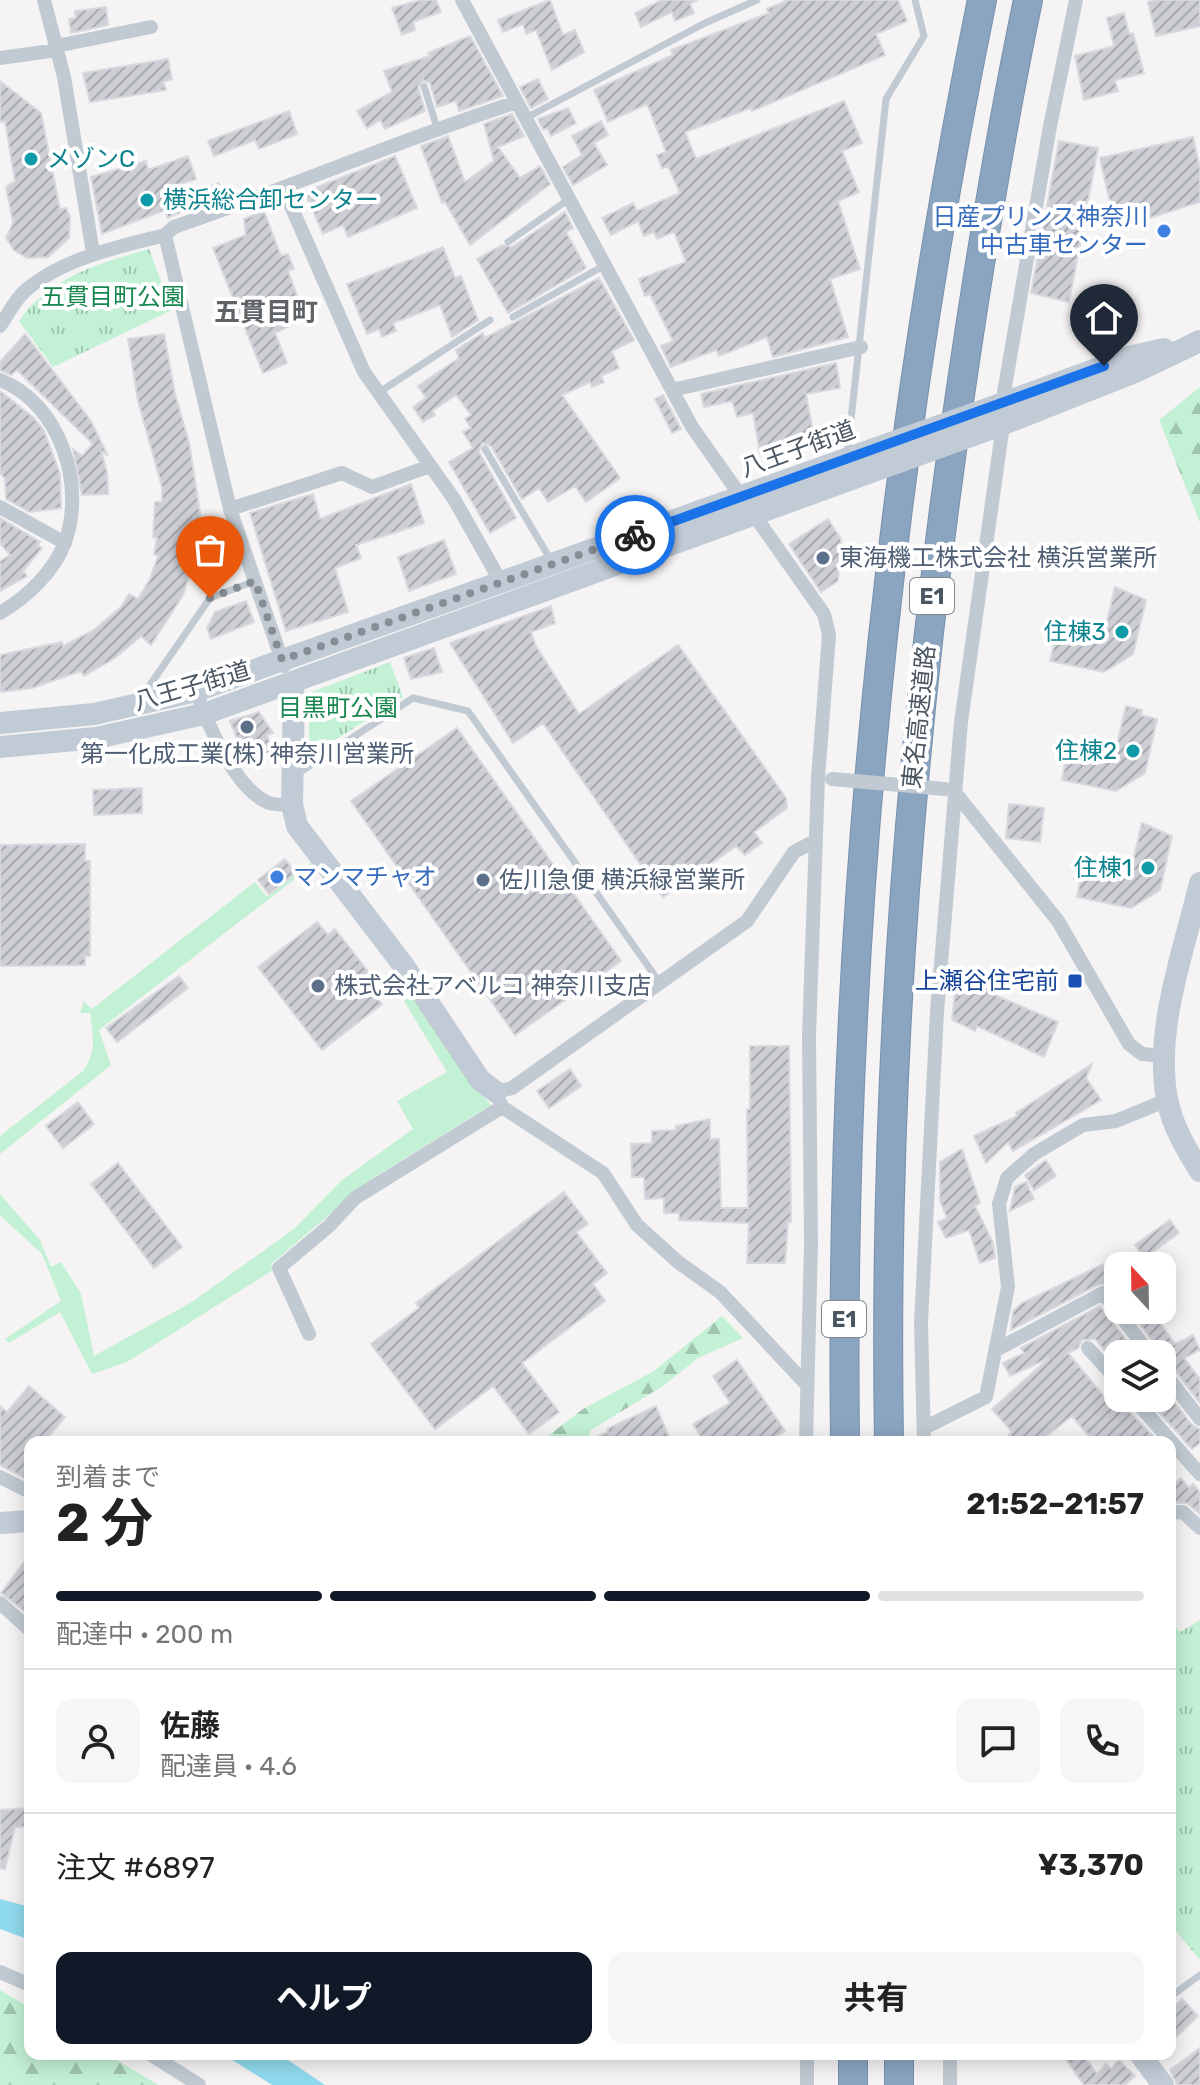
<!DOCTYPE html>
<html lang="ja">
<head>
<meta charset="utf-8">
<style>
  body { margin:0; font-family:Rubik,"Noto Sans JP",sans-serif; background:#f6f6f6; color:#222; height:100vh; display:flex; flex-direction:column; font-size:30px; white-space:nowrap }
  * { box-sizing:border-box; margin:0 }
  p { font-size:26px; color:#767676 }
  .icon { flex:none; width:44px; height:44px; fill:none; stroke:currentColor; stroke-width:2; stroke-linecap:round; stroke-linejoin:round }
  .map { position:relative; flex:1; overflow:hidden }
  .details { position:absolute; left:24px; top:1436px; width:1152px; height:624px; display:flex; flex-direction:column; background:#fff; border-radius:16px; box-shadow:0 4px 20px #0003 }
  .details>* { flex:none }
  .needle { width:52px; rotate:338deg }
  .tools { position:absolute; left:1104px; top:1252px; display:grid; gap:16px }
  .tools a { display:grid; place-items:center; width:72px; height:72px; border-radius:16px; background:#fff; box-shadow:0 4px 20px #0003; font-size:40px }
  .pin { position:absolute; display:grid; place-items:center; width:68px; height:68px; color:#fff; margin:-82px -34px; border-radius:50% 50% 50% 0; rotate:-45deg; box-shadow:0 0 8px #0007 }
  .pin .icon { rotate:45deg }
  .courier { position:absolute; display:grid; place-items:center; width:80px; height:80px; margin:-40px; border:6px solid #1a73e8; border-radius:50%; background:#fff; color:#222; box-shadow:0 2px 10px #0007 }
  .headline em { font-style:normal; font-weight:700 }
  .headline div { display:flex; flex-direction:column-reverse }
  .headline { display:flex; align-items:center; justify-content:space-between; height:136px; padding:0 32px }
  h1 { font-size:52px; font-weight:700; line-height:60px }
  .bar { display:grid; grid-template-columns:repeat(4,1fr); gap:12px 8px; align-content:center; height:96px; padding:0 32px }
  .bar i { height:10px; border-radius:6px; background:#e0e0e0 }
  .bar .active { background:#111827 }
  .bar p { grid-column:span 4 }
  .line { display:flex; align-items:center; gap:20px; padding:0 32px; border-top:2px solid #e0e0e0 }
  .line div { flex:1 }
  .round { display:grid; place-items:center; flex:none; width:84px; height:84px; border-radius:16px; background:#f6f6f6 }
  .primary-button { display:flex; gap:16px; margin-top:auto; padding:16px 32px }
  .primary-button a { flex:1; height:92px; border-radius:16px; background:#111827; color:#fff; font-size:32px; font-weight:700; line-height:92px; text-align:center }
  .primary-button a+a { background:#f6f6f6; color:#222 }
  .map>svg:first-child { display:block }
</style>
</head>
<body>
<div class="map">
<svg width="1200" height="2085" viewBox="0 0 1200 2085">
  <defs>
    <pattern id="forest-firs" width="22" height="20" patternUnits="userSpaceOnUse" patternTransform="scale(2)"><rect width="22" height="20" fill="#c3f1d5"/><path d="M5 1l3.5 6h-7zM16 11l3.5 6h-7z" fill="#a0c6b0"/></pattern>
    <pattern id="park-tufts" width="24" height="20" patternUnits="userSpaceOnUse" patternTransform="scale(2)"><rect width="24" height="20" fill="#c3f1d5"/><path d="M3 7l-1-3M5 7V3M7 7l1-3M15 17l-1-3M17 17v-4M19 17l1-3" fill="none" stroke="#a0c6b0"/></pattern>
    <pattern id="building-hatch" width="6" height="6" patternUnits="userSpaceOnUse" patternTransform="scale(2)"><rect width="6" height="6" fill="#cdcfd5"/><path d="M-1 1l2-2M0 6l6-6M5 7l2-2" fill="none" stroke="#a8abb0"/></pattern>
  </defs>
  <rect width="100%" height="100%" fill="#f5f3f3"/>
  <!-- grass -->
  <path fill="#c3f1d5" d="M311,863L313,865L99,1030L111,1065L0,1154V1136L83,1071C97,1051 93,1036 90,1013H80L84,1001L92,1009L255,882L267,897Z
    M416,994L469,1080L491,1105L373,1178L271,1264L273,1270L127,1362L92,1374L60,1312L9,1343L5,1339L61,1301L42,1254L0,1215V1194L40,1240L51,1267L61,1262L81,1294L94,1356L192,1302L294,1229L341,1181L413,1129L397,1101L447,1072L404,1001Z"/>
  <!-- forest -->
  <path fill="url(#forest-firs)" d="M1200,387V523L1159,420Z
    M722,1316L743,1338L698,1358L663,1386L591,1430L586,1442H540L583,1409L654,1371Z
    M0,1990L30,2008V2054H107L158,2085H0Z"/>
  <!-- park -->
  <path fill="url(#park-tufts)" d="M149,249L172,310L53,367L19,321C49,277 100,263 149,249Z
    M390,662L403,697L319,750L309,748V693Z
    M1170,1619L1180,1632L1200,1620V1960L1170,1924Z"/>
  <!-- water -->
  <path fill="#90daee" d="M0,1899L30,1907V1940L0,1929Z
    M223,2054H279L325,2085H272Z"/>
  <!-- building -->
  <path fill="url(#building-hatch)" stroke="#d7d9de" stroke-width="2" d="M421,0H436L441,12L413,22L415,30L402,35L392,8Z
    M550,0L563,35L575,30L584,52L552,70L536,30L526,34L523,24L503,32L498,20Z
    M662,0H697L690,4L694,13L675,21L672,12L641,27L635,13Z
    M788,0H898L907,21L876,34L885,55L752,111L751,108L685,132L696,159L844,101L862,143L842,151L859,192L838,201L860,269L830,279L848,337L773,357L767,337L719,356L716,350L671,367L661,346L673,341L650,294L645,296L639,279L686,262L674,232L657,239L654,232L644,236L638,221L611,235L602,218L633,203L637,211L680,193L668,166L662,168L657,155L666,152L647,104L608,122L594,90L673,55L671,50L769,13L767,9Z
    M1155,0H1200V26L1156,36L1148,2Z
    M106,7L108,25L71,33L69,19L76,18L75,11Z
    M1124,13L1129,34L1133,33L1144,73L1115,80L1118,91L1084,100L1075,56L1114,46L1107,18Z
    M470,36L503,96L459,111L456,101L437,107L430,83L423,80L418,87L425,111L385,129L380,120L367,128L357,111L392,92L384,71L430,56L428,53Z
    M168,59L172,79L163,82L166,90L90,102L83,73Z
    M538,79L548,99L531,108L520,87Z
    M0,81L41,113L60,209L66,208L70,217L69,238L48,257L27,258L14,250L6,238L13,223L6,187L15,181L5,121L0,122Z
    M568,108L576,123L551,136L547,128L543,130L538,119Z
    M289,111L297,134L259,149L255,140L214,156L208,141Z
    M512,114L524,136L498,147L520,178L540,166L550,184L470,245L445,202L442,203L421,146L448,136L465,182L494,161L484,124Z
    M601,121L608,135L594,143L607,165L573,185L563,167L582,155L572,136Z
    M1193,137L1200,169V202L1137,222L1136,216L1114,221L1100,158Z
    M1059,141L1098,148L1069,302L1031,293Z
    M188,156L196,179L171,187L181,212L168,218L165,210L102,234L91,177L146,161L148,170Z
    M395,156L417,208L348,237L343,225L323,234L305,192Z
    M219,183L225,198L205,205L200,190Z
    M264,211L281,256L288,254L294,269L288,271L305,318L275,333L287,363L263,373L213,248L246,235L244,219Z
    M565,212L573,228L566,232L586,268L508,313L477,259L502,245L512,247Z
    M443,247L455,278L461,276L478,320L452,337L440,305L393,323L396,331L382,337L379,329L367,334L347,284Z
    M599,278L634,340L612,351L619,368L601,376L604,382L592,387L590,382L562,395L620,478L586,502L575,486L548,502L539,488L522,499L491,446L482,443L479,452L516,518L490,533L449,462L473,448L463,432L471,428L465,419L471,415L456,395L432,411L435,415L423,422L413,407L426,398L418,386L459,358L456,350L483,333L485,338Z
    M25,334L91,421L108,456L101,451L107,472L108,494L82,495L73,449L82,456L93,444L17,370L11,375L0,370V362Z
    M164,334L175,394L189,442L201,519L193,564L183,595L151,645L141,636L115,658L84,676L81,671L32,688L0,692V655L62,642L63,646L94,630L121,607L129,594L138,599L150,579L158,556L154,554L157,538L153,537L155,502H162V487L138,401L128,339Z
    M836,363L840,388L806,394L815,443L760,453L753,413L737,417L732,401L704,407L701,394Z
    M0,391L34,418L44,431L60,474L61,508L30,512L6,499L5,479L0,472Z
    M663,395L681,429L672,433L655,399Z
    M411,484L424,523L356,545L361,558L335,568L348,612L286,631L250,513L313,494L320,519Z
    M0,518L40,542L38,546L42,548L23,571L27,576L0,591V561L10,555L0,543Z
    M828,519L841,539L838,581L821,592L789,544Z
    M444,540L456,574L409,591L398,557Z
    M1115,587L1146,600L1133,654L1104,672L1050,661L1054,645L1048,644L1051,628L1103,639Z
    M246,601L254,622L211,639L207,628L215,612Z
    M551,606L555,623L531,632L536,646L579,714L678,645L786,798L787,808L754,832L762,843L745,855L736,846L663,897L543,723L513,743L450,643Z
    M434,648L442,672L411,679L404,658Z
    M1126,706L1142,710L1141,715L1157,719L1145,773L1116,791L1062,780L1065,763L1059,762L1062,747L1114,757Z
    M259,712L273,733L267,735L274,755L247,764L230,721Z
    M457,728L621,961L515,1035L351,801Z
    M142,788V813L94,815L93,790Z
    M1009,804L1044,808L1040,842L1006,838Z
    M1142,823L1172,836L1160,890L1131,908L1077,897L1080,881L1074,879L1078,864L1130,874Z
    M85,844V861H90V956H85V965L0,966V845Z
    M285,859L296,873L269,894L258,880Z
    M317,922L328,935L335,929L374,979L366,985L382,1004L322,1050L258,967Z
    M179,976L188,988L117,1042L106,1028Z
    M971,980L992,988L990,993L1058,1022L1044,1057L977,1026L975,1031L952,1020L956,982Z
    M750,1046H789L791,1222H788L785,1263H747L749,1223L679,1220V1213H664V1198L645,1199L644,1177H632L631,1144L652,1143V1131L676,1130V1126L710,1119V1139H719L721,1208H748L747,1109H750Z
    M1092,1064L1086,1078L1101,1100L1013,1151L1008,1142L986,1163L974,1136L1017,1116L1016,1113Z
    M570,1069L581,1086L549,1108L537,1091Z
    M78,1102L94,1124L63,1148L46,1126Z
    M962,1149L980,1203L975,1206L993,1243L995,1258L980,1263L969,1230L946,1238L938,1222L947,1218L940,1200V1162Z
    M1046,1160L1056,1176L1034,1190L1025,1175Z
    M118,1163L182,1247L154,1268L91,1184Z
    M1026,1182L1034,1199L1010,1211L1015,1187Z
    M564,1192L588,1224L576,1232L607,1273L593,1284L605,1301L522,1363L559,1412L529,1434L493,1386L435,1429L371,1344L419,1308L416,1303Z
    M1170,1220L1179,1233L1144,1258L1135,1245Z
    M1114,1259L1118,1267V1296L1108,1284H1099L1011,1330L1013,1311L1022,1303Z
    M1100,1306L1134,1350L1118,1354V1366L1095,1339L1082,1340L1078,1348L1068,1353L1107,1400L1113,1395L1155,1438L1151,1442H1094L1072,1416L1039,1442H1016L1009,1434L1012,1432L992,1409L1049,1358L1010,1376L1003,1363L1024,1353L1021,1348Z
    M1129,1310H1151L1175,1344L1193,1335L1200,1350L1184,1358L1200,1379V1403Z
    M737,1360L785,1431L769,1442H704L693,1424L730,1403L713,1376Z
    M29,1386L65,1417L44,1442H30V1481L0,1465V1406L7,1412Z
    M1165,1390L1192,1425L1200,1429V1443L1192,1449L1149,1401L1162,1398Z
    M656,1406L671,1442H585L608,1432L607,1429Z
    M1181,1478L1189,1488L1193,1484L1200,1492V1514L1187,1503H1170V1487Z
    M30,1554V1615L1,1593Z
    M30,1808V1826L15,1827L5,1869L0,1868V1810Z
    M1182,1999L1198,2016L1170,2043V2011Z
    M1200,2048V2085H1177L1170,2070Z
    M1062,2054H1083L1097,2074L1106,2064L1111,2069L1119,2060L1135,2076L1125,2085H1084Z"/>
  <g fill="none" stroke-linecap="round" stroke-linejoin="round">
    <!-- highway casing -->
    <g stroke="#7690ad" stroke-width="30">
      <path id="highway" d="M845,1442C839,957 885,475 982,0
        M889,1442C883,1088 909,738 961,388C980,258 1001,129 1028,0
        M853,2054V2085
        M899,2054V2085"/>
    </g>
    <!-- lane -->
    <path stroke="#c1cad2" stroke-width="7" d="M424,86L437,128
      M524,119L705,23L757,0
      M508,242L569,199
      M513,317L605,265
      M378,393L490,320
      M485,449L552,562
      M847,456L886,99L924,36L915,0
      M141,698L210,598L255,581
      M297,774L413,698L468,711L660,983
      M1170,1997L1200,1975"/>
    <!-- street -->
    <path stroke="#c1cad2" stroke-width="14" d="M44,0L64,77L93,253
      M462,0L692,427L824,614L829,635L818,778L809,1036L811,1243L806,1442
      M0,58L57,50L61,45L151,27
      M284,190L364,372L454,499L501,582
      M165,235L174,227C289,188 399,140 514,103
      M0,326C8,315 15,299 26,290C64,258 118,247 165,235L230,509L284,666
      M0,380C60,403 86,485 65,542C54,572 27,597 0,613
      M672,390L861,347
      M1002,404L1050,126L1076,0
      M0,507L65,543
      M230,509L342,473L372,487L430,466
      M196,691C207,723 234,787 267,802C274,806 284,804 292,804
      M953,790L1058,921L1129,1044L1142,1054L1163,1056
      M309,1334L279,1268L329,1226L355,1198L502,1107
      M1088,1348L1118,1381
      M996,1350L1103,1293L1150,1354
      M1162,1370L1200,1419
      M806,1384L720,1292L678,1262L637,1225L603,1173L502,1107L496,1092L512,1088L747,921L794,852L815,841
      M1133,1398L1200,1474
      M924,1428L986,1397L1008,1287L999,1204L1007,1178L1034,1154L1083,1125L1116,1121L1167,1100
      M924,1442L921,1322L937,1012L961,722L1003,425
      M0,1477L30,1492
      M1170,1513L1183,1512L1200,1528
      M0,1603L30,1630
      M0,1972L30,1985
      M150,2054L199,2085
      M807,2054V2085
      M950,2054V2085"/>
    <!-- secondary -->
    <path stroke="#c1cbd6" stroke-width="22" d="M998,405L1129,357L1164,349
      M996,427L1135,372L1200,341
      M290,683L294,695L292,804L297,826L404,966L480,1080L496,1092
      M0,723L94,714L196,691L854,456
      M0,747L96,738L204,714L852,479
      M1200,883C1184,951 1154,1029 1167,1099C1172,1125 1186,1149 1200,1171
      M0,1523L30,1521
      M1140,2054L1163,2085"/>
    <!-- highway -->
    <use href="#highway" stroke="#8ba5c1" stroke-width="28"/>
    <!-- street-bridge -->
    <path stroke="#c1cad2" stroke-width="14" d="M832,779L945,789"/>
    <!-- secondary-bridge -->
    <path stroke="#c1cbd6" stroke-width="22" d="M854,456L998,405
      M852,479L996,427"/>
  </g>
  <g fill="none" stroke-linecap="round" stroke-linejoin="round">
    <!-- done -->
    <path stroke="#868d94" stroke-width="8" stroke-dasharray="0 14.4" d="M210,598L255,581L282,660L635,535"/>
    <!-- route -->
    <path stroke="#1a73e8" stroke-width="10" d="M635,535L1104,366"/>
  </g>
  <!-- markers -->
  <g fill="#0f9aa8" stroke="#fff" stroke-width="3">
    <circle cx="31" cy="159" r="8"/>
    <circle cx="147" cy="200" r="8"/>
    <circle cx="1122" cy="632" r="8"/>
    <circle cx="1133" cy="751" r="8"/>
    <circle cx="1148" cy="868" r="8"/>
  </g>
  <g fill="#3f7fe0" stroke="#fff" stroke-width="3">
    <circle cx="1164" cy="231" r="8"/>
    <circle cx="277" cy="877" r="8"/>
  </g>
  <g fill="#5c6f8a" stroke="#fff" stroke-width="3">
    <circle cx="823" cy="558" r="8"/>
    <circle cx="247" cy="727" r="8"/>
    <circle cx="483" cy="880" r="8"/>
    <circle cx="318" cy="986" r="8"/>
  </g>
  <rect fill="#1a4fb4" stroke="#fff" stroke-width="3" x="1067" y="973" width="16" height="16" rx="4"/>
  <g text-anchor="middle" dominant-baseline="central" stroke-width="8" stroke-linejoin="round" paint-order="stroke">
    <!-- shield labels -->
    <g fill="#fff" stroke="#808990" stroke-width="2">
      <rect x="910" y="578" width="44" height="36" rx="6"/>
      <rect x="822" y="1301" width="44" height="36" rx="6"/>
    </g>
    <g font-size="22" font-weight="bold" fill="#4a5661">
      <text x="932" y="596">E1</text>
      <text x="844" y="1319">E1</text>
    </g>
    <!-- culture labels -->
    <g font-size="24" fill="#0d838f" stroke="#fff" text-anchor="end">
      <text x="47" y="159" text-anchor="start">メゾンC</text>
      <text x="163" y="200" text-anchor="start">横浜総合卸センター</text>
      <text x="1106" y="632">住棟3</text>
      <text x="1117" y="751">住棟2</text>
      <text x="1132" y="868">住棟1</text>
    </g>
    <!-- shop labels -->
    <g font-size="24" fill="#366cbe" stroke="#fff" text-anchor="end">
      <text x="1148" y="217">日産プリンス神奈川<tspan x="1148" dy="28">中古車センター</tspan></text>
      <text x="293" y="877" text-anchor="start">マンマチャオ</text>
    </g>
    <!-- park labels -->
    <g font-size="24" fill="#17864f" stroke="#fff">
      <text x="113" y="297">五貫目町公園</text>
      <text x="338" y="708">目黒町公園</text>
    </g>
    <!-- street labels -->
    <g font-size="24" fill="#4a5661" stroke="#fff">
      <text transform="translate(798 449) rotate(-20)">八王子街道</text>
      <text transform="translate(192 686) rotate(-16)">八王子街道</text>
      <text transform="translate(919 717) rotate(-84)">東名高速道路</text>
    </g>
    <!-- service labels -->
    <g font-size="24" fill="#4e5e75" stroke="#fff" text-anchor="start">
      <text x="839" y="558">東海機工株式会社 横浜営業所</text>
      <text x="247" y="754" text-anchor="middle">第一化成工業(株) 神奈川営業所</text>
      <text x="499" y="880">佐川急便 横浜緑営業所</text>
      <text x="334" y="986">株式会社アベルコ 神奈川支店</text>
    </g>
    <!-- transit labels -->
    <g font-size="24" fill="#164399" stroke="#fff" text-anchor="end">
      <text x="1059" y="981">上瀬谷住宅前</text>
    </g>
    <!-- neighbourhood labels -->
    <g font-size="26" font-weight="bold" fill="#5f6368" stroke="#fff">
      <text x="266" y="312">五貫目町</text>
    </g>
  </g>
</svg>
<div class="tools">
<a><svg class="needle" viewBox="-14 -14 28 28"><path d="M0-13l5 13h-10z" fill="#e53935"/><path d="M0 13l5-13h-10z" fill="#767676"/></svg></a>
<a><svg class="icon" aria-label="layers" viewBox="0 0 24 24"><path d="M12 4l9 5-9 5-9-5zM3 14l9 5 9-5"/></svg></a>
</div>
<div class="pin" style="left:210px;top:598px;background:#ea580c"><svg class="icon" aria-label="bag" viewBox="0 0 24 24"><path d="M5 8h14l-1 12H6zM9 8a3 3 0 0 1 6 0"/></svg></div>
<div class="pin" style="left:1104px;top:366px;background:#1f2937"><svg class="icon" aria-label="home" viewBox="0 0 24 24"><path d="M3 11l9-7 9 7M6 9v11h12V9"/></svg></div>
<div class="courier" style="left:635px;top:535px"><svg class="icon" aria-label="bike" viewBox="0 0 24 24"><circle cx="6" cy="16" r="4"/><circle cx="18" cy="16" r="4"/><path d="M6 16l4-8h5l3 8M10 8l3 8H6M13 5h3"/></svg></div>
<section class="details">
<div class="headline"><div><h1>2 分</h1><p>到着まで</p></div><em>21:52–21:57</em></div>
<div class="bar"><i class="active"></i><i class="active"></i><i class="active"></i><i></i><p>配達中 · 200 m</p></div>
<div class="line" style="height:144px"><a class="round"><svg class="icon" aria-label="person" viewBox="0 0 24 24"><circle cx="12" cy="8" r="4"/><path d="M4 21q1-7 8-7t8 7"/></svg></a><div><b>佐藤</b><p>配達員 · 4.6</p></div><a class="round"><svg class="icon" aria-label="chat" viewBox="0 0 24 24"><path d="M4 5h16v11H9l-5 4z"/></svg></a><a class="round"><svg class="icon" aria-label="phone" viewBox="0 0 24 24"><path d="M5 4h4l2 5-3 2q2 4 5 5l2-3 5 2v4C11 20 4 13 5 4z"/></svg></a></div>
<div class="line" style="height:104px"><div>注文 #6897</div><b>¥3,370</b></div>
<div class="primary-button"><a>ヘルプ</a><a>共有</a></div>
</section>
</div>
</body>
</html>
